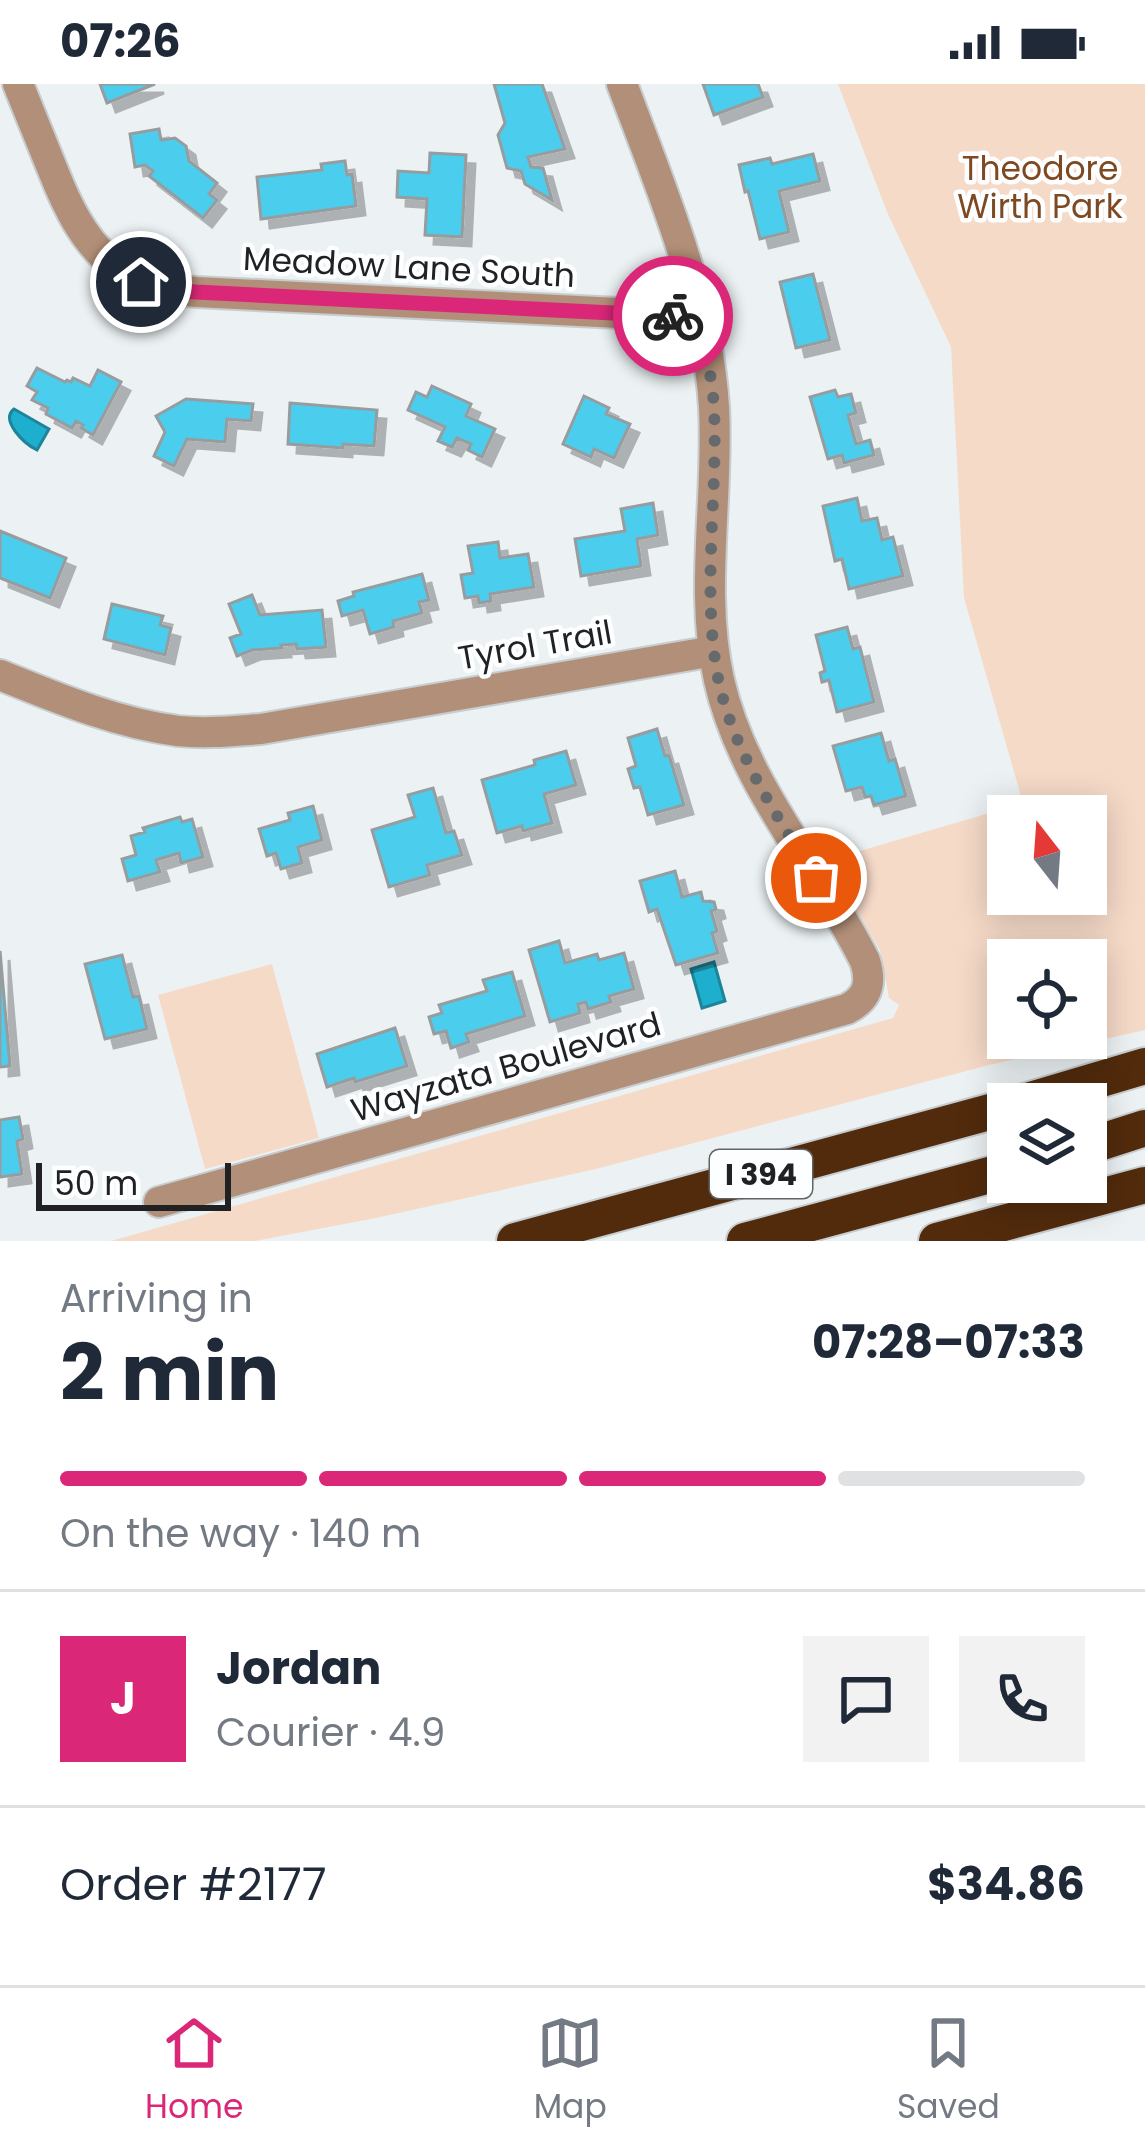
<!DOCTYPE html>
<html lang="en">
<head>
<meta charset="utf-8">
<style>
  body { margin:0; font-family:Poppins,sans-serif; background:#f2f2f3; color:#1f2937; height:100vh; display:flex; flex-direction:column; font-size:45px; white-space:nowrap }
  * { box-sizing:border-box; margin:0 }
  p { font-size:39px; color:#747a83 }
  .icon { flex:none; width:66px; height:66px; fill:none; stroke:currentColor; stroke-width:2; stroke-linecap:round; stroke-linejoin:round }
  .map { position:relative; height:1157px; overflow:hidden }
  .panel { display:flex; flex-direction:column; background:#fff; flex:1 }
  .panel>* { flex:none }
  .needle { width:78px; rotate:343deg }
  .tools { position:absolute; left:987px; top:711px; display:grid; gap:24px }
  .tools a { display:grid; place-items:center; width:120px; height:120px; border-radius:0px; background:#fff; box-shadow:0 6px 30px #0003; font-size:60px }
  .scale { position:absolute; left:36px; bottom:30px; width:195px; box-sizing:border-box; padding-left:12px; border:6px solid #1f2122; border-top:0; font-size:33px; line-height:42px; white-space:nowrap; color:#1f2122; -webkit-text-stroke:9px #fdfeff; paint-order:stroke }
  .pin { position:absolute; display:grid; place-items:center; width:102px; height:102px; color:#fff; margin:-51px; border:6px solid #fff; border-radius:50%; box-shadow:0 3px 12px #0007 }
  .courier { position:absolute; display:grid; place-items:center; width:120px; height:120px; margin:-60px; border:9px solid #db2777; border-radius:50%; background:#fff; color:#222; box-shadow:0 3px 15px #0007 }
  .overview em { font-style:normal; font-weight:700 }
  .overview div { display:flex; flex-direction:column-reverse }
  .overview { display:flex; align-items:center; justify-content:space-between; height:204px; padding:0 60px }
  h1 { font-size:78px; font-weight:700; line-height:90px }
  .bar { display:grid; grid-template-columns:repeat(4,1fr); gap:18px 12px; align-content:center; height:144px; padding:0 60px }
  .bar i { height:15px; border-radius:9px; background:#e0e1e3 }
  .bar .selected { background:#db2777 }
  .bar p { grid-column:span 4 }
  .line { display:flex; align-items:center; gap:30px; padding:0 60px; border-top:3px solid #e0e1e3 }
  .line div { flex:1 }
  .round { display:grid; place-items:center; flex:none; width:126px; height:126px; border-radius:0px; background:#f2f2f3 }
  .status { display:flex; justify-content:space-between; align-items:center; height:84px; padding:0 60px; background:#fff; direction:ltr }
  .status svg { height:33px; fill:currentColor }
  .dock { display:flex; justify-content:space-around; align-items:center; height:168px; border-top:3px solid #e0e1e3; background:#fff; font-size:33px; color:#747a83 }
  .dock a { display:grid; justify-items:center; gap:6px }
  .dock .selected { color:#db2777 }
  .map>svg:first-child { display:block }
</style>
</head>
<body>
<div class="status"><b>07:26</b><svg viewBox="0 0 49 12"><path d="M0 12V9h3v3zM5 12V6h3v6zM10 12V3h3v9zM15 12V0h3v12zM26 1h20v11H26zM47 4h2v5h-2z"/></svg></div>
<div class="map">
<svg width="1145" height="1157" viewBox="0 0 1145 1157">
  <defs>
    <filter id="shadow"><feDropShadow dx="9" dy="9" stdDeviation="0" flood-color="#0004"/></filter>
  </defs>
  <rect width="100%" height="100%" fill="#ecf2f4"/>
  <!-- green -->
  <path fill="#f6dac8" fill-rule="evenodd" d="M838,0H1145V946L989,981L596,1085L376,1134L255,1157H111L893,934L899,921L889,914L880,866L826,777L1023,719L964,514L951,263L887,128ZM1008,732H1086V810H1008ZM1008,876H1086V954H1008Z
    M272,880L319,1054L205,1085L158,911Z"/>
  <!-- water -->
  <path fill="#1eafce" stroke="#1e849a" stroke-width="3" d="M14,325L49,345L37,366C23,359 0,336 14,325Z
    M714,878L725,917L702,924L691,885Z"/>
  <!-- building -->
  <path fill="#4bcded" stroke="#979d9f" stroke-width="3" filter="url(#shadow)" d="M100,0H155L107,19Z
    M494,0H542L565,65L528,73L531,83L543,84L552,116L525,100L521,87L507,84L498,51L505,39Z
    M703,0H758L763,13L714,31Z
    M159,45L161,56L175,54L186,62L189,77L217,99L209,110L217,116L203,134L149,92L153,87L145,81L135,83L130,50Z
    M430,69L466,71L462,153L425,151L427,115L397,113L398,87L429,89Z
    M813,70L820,97L779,107L789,148L760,155L748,107L745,108L739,81L770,74L772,80Z
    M345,77L347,91L352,90L356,122L261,135L257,93L322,86L321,80Z
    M813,190L830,256L796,264L780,198Z
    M37,284L65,298L67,296L71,298L73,294L90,302L98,286L121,298L93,351L81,344L83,341L76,337L72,344L46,330L48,324L32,316L37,308L27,302Z
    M432,302L471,320L466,332L495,345L482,373L468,366L471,360L457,354L452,363L438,357L445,343L408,326L416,308L427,313Z
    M835,306L838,313L851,310L856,329L848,331L856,360L870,356L874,371L844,379L842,371L828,375L810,313Z
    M584,312L609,324L606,330L630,340L614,374L594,365L591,373L563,360Z
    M186,315L253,320L251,337L227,335L225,358L187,355L174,382L154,372L165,348L156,332Z
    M290,319L377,326L374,362L343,360V364L288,360Z
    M857,414L862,437L877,434L882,456L893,453L903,492L849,505L842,475L835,477L823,422Z
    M653,419L658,451L637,455L641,482L581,492L575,455L625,447L621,425Z
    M0,447L66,474L50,514L0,494Z
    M498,458L500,474L528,470L534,503L490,510L491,517L479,519L478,512L465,514L461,491L473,489L468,462Z
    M422,490L429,516L419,518L422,529L393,537L394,543L370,550L363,526L342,532L338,517L354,512L353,508Z
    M252,511L260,531L322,526L326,563L297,565L296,560L281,561L282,564L252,566L237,572L230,554L241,550L229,520Z
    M112,520L163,532L160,541L171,544L165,571L104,555Z
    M847,543L853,565L860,563L874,618L837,628L829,596L822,598L820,589L825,587L816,551Z
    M657,645L665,672L669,671L684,721L648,731L640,703L634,704L628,685L636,682L628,654Z
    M881,649L889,677L895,675L906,712L874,721L871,712L865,713L862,703L846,707L833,662Z
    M566,667L576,701L544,710L552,739L523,747L522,742L497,749L482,696L535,681L534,676Z
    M433,704L446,749L454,747L462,771L427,781L430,791L389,803L372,746L415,733L408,711Z
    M313,722L322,756L298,763L302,779L281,785L276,769L267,772L259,745L290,736L288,729Z
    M180,733L182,738L192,735L203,773L181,779L179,769L156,776L160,788L128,797L122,775L136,771L131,752L145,748L143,744Z
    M675,787L682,813L701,808L703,817L714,818L716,825L711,827L717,847L712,849L718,869L676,881L657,825L649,828L640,797Z
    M559,857L565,879L597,870L599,876L624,869L634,905L609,912L611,918L588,925L586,918L578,920L580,929L550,938L529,866Z
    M0,867L10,982L0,983Z
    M122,871L133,913L139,912L147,945L105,955L85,880Z
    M512,888L525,932L466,950L469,958L451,964L446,947L434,950L429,933L442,929L439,921L487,907L483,896Z
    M395,944L407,982L355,998L354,994L327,1003L317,970Z
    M19,1033L23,1055L17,1057L22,1090L0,1093V1036Z"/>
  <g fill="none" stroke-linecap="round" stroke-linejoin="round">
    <!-- minor casing -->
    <g stroke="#c7ccce" stroke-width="34">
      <path id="minor" d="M18,0C30,30 42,59 54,89C83,162 114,201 196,208L699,233
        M0,591C57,614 116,639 178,647C206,650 233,647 261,645L714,567
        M159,1118L847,925C868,914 872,899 865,877C818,782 743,702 719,596C699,507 719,413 714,323C707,211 661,104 622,0"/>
    </g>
    <!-- highway casing -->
    <g stroke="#c7ccce" stroke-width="40">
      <path id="highway" d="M1017,1020L1145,982
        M1086,1063L1145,1044
        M515,1157L1008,1023
        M745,1157L1008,1086
        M937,1157L1145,1101"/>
    </g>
    <!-- minor -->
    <use href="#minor" stroke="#b28f78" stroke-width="30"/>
    <!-- highway -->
    <use href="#highway" stroke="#522b0c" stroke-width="36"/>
  </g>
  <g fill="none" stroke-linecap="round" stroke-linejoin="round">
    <!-- done -->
    <path stroke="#676a6c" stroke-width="12" stroke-dasharray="0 21.6" d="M673,232L699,233C705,263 712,293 714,323C718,411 702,501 717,589C731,664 776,731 816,794"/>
    <!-- route -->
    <path stroke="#db2777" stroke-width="15" d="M141,198L170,206L196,208L673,232"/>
  </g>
  <g text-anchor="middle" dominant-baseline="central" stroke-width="9" stroke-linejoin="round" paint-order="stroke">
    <!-- shield labels -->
    <rect fill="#fdfeff" stroke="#626364" stroke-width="3" x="710" y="1066" width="102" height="48" rx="9"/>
    <g font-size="30" font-weight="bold" fill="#1f2122">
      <text x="761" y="1090">I 394</text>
    </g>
    <!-- park labels -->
    <g font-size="33" fill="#7e4921" stroke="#fdfeff">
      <text x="1040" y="84">Theodore<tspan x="1040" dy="38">Wirth Park</tspan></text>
    </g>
    <!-- street labels -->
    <g font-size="33" fill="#1f2122" stroke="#fdfeff">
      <text transform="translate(409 183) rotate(3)">Meadow Lane South</text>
      <text transform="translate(535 561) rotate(-10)">Tyrol Trail</text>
      <text transform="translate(506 983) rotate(-16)">Wayzata Boulevard</text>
    </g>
  </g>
</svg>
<div class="tools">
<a><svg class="needle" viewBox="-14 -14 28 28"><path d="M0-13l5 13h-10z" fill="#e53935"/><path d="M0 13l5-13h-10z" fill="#747a83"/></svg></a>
<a><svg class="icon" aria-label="locate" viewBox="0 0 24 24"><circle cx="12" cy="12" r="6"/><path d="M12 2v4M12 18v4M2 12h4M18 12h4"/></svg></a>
<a><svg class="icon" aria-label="layers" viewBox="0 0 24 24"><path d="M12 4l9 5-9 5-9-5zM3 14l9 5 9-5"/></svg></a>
</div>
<div class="scale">50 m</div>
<div class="pin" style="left:816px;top:794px;background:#ea580c"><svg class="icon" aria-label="bag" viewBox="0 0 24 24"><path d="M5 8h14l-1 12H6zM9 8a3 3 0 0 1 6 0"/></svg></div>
<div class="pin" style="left:141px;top:198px;background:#1f2937"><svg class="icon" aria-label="home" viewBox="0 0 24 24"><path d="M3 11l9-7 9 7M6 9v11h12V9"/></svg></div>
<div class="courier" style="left:673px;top:232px"><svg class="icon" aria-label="bike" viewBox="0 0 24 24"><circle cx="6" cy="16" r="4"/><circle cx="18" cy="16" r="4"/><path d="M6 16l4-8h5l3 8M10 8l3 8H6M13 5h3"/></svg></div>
</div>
<section class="panel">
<div class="overview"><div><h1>2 min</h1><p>Arriving in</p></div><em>07:28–07:33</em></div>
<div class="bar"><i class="selected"></i><i class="selected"></i><i class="selected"></i><i></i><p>On the way · 140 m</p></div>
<div class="line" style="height:216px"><b class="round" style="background:#db2777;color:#fff">J</b><div><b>Jordan</b><p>Courier · 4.9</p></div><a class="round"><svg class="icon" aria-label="chat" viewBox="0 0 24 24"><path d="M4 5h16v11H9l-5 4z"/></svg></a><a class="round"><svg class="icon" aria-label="phone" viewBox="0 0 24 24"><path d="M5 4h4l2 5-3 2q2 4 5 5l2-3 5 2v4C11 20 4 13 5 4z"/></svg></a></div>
<div class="line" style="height:156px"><div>Order #2177</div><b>$34.86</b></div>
</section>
<nav class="dock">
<a class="selected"><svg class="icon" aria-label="home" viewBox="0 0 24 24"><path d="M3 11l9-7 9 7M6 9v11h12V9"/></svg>Home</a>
<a><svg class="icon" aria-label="map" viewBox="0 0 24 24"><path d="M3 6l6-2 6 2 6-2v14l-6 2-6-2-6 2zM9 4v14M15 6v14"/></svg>Map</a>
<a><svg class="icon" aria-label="saved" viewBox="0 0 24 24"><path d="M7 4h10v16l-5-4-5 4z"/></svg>Saved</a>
</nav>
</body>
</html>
